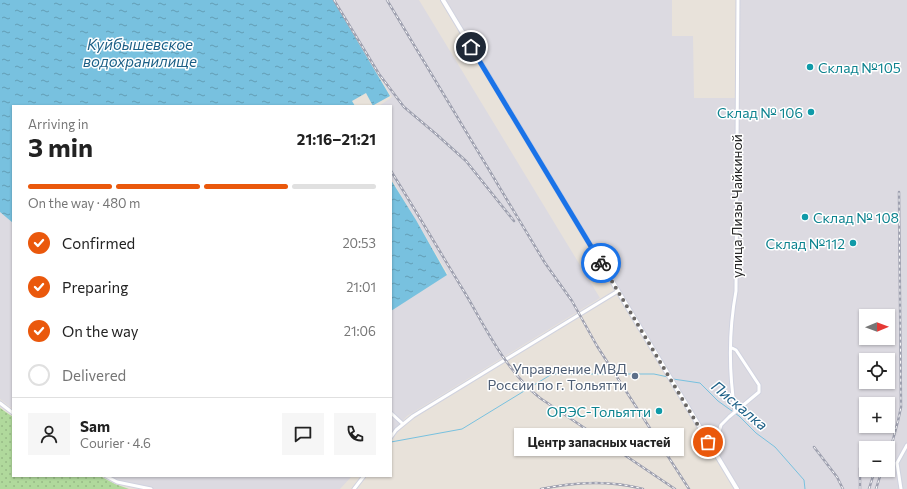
<!DOCTYPE html>
<html lang="en">
<head>
<meta charset="utf-8">
<style>
  body { margin:0; font-family:Commissioner,sans-serif; background:#f6f6f6; color:#222; height:100vh; display:flex; flex-direction:column; font-size:15px; white-space:nowrap }
  * { box-sizing:border-box; margin:0 }
  p { font-size:13px; color:#767676 }
  .icon { flex:none; width:22px; height:22px; fill:none; stroke:currentColor; stroke-width:2; stroke-linecap:round; stroke-linejoin:round }
  .map { position:relative; flex:1; overflow:hidden }
  .sheet { position:absolute; left:12px; top:105px; width:380px; height:372px; display:flex; flex-direction:column; background:#fff; border-radius:0px; box-shadow:0 1px 3px #0004 }
  .sheet>* { flex:none }
  .needle { width:26px; rotate:89deg }
  .fabs { position:absolute; left:859px; top:309px; display:grid; gap:8px }
  .fabs a { display:grid; place-items:center; width:36px; height:36px; border-radius:0px; background:#fff; box-shadow:0 1px 3px #0004; font-size:20px }
  .pin { position:absolute; display:grid; place-items:center; width:34px; height:34px; color:#fff; margin:-17px; border:2px solid #fff; border-radius:50%; box-shadow:0 1px 4px #0007 }
  .courier { position:absolute; display:grid; place-items:center; width:40px; height:40px; margin:-20px; border:3px solid #1a73e8; border-radius:50%; background:#fff; color:#222; box-shadow:0 1px 5px #0007 }
  .bubble { position:absolute; height:28px; border-radius:0px; background:#fff; box-shadow:0 1px 3px #0004; font-size:13px; font-weight:700; line-height:28px; text-align:center }
  .overview em { font-style:normal; font-weight:700 }
  .overview div { display:flex; flex-direction:column-reverse }
  .overview { display:flex; align-items:center; justify-content:space-between; height:68px; padding:0 16px }
  h1 { font-size:26px; font-weight:700; line-height:30px }
  .bar { display:grid; grid-template-columns:repeat(4,1fr); gap:6px 4px; align-content:center; height:48px; padding:0 16px }
  .bar i { height:5px; border-radius:3px; background:#e0e0e0 }
  .bar .on { background:#ea580c }
  .bar p { grid-column:span 4 }
  .line { display:flex; align-items:center; gap:10px; padding:0 16px; border-top:1px solid #e0e0e0 }
  .line div { flex:1 }
  .round { display:grid; place-items:center; flex:none; width:42px; height:42px; border-radius:0px; background:#f6f6f6 }
  ol { padding:0 16px; list-style:none }
  li { display:flex; align-items:center; gap:12px; height:44px }
  li p { margin-inline-start:auto }
  li .icon { padding:4px; border-radius:50%; background:#ea580c; color:#fff; stroke-width:4 }
  li:last-child { color:#767676 }
  li i { width:22px; height:22px; border:2px solid #e0e0e0; border-radius:50% }
  .map>svg:first-child { display:block }
</style>
</head>
<body>
<div class="map">
<svg width="907" height="489" viewBox="0 0 907 489">
  <defs>
    <pattern id="grass-dots" width="8" height="8" patternUnits="userSpaceOnUse"><rect width="8" height="8" fill="#b0d99c"/><path d="M2 2h.1M6 6h.1" fill="none" stroke="#97ba86" stroke-width="1.8" stroke-linecap="round"/></pattern>
    <pattern id="water-ripples" width="26" height="14" patternUnits="userSpaceOnUse"><rect width="26" height="14" fill="#78c1df"/><path d="M2 4q2-2 4 0t4 0M15 11q2-2 4 0t4 0" fill="none" stroke="#629db5"/></pattern>
  </defs>
  <rect width="100%" height="100%" fill="#e8e2da"/>
  <!-- industrial -->
  <path fill="#dcdae1" fill-rule="evenodd" d="M333,0H419L600,298L407,416L391,433V311L448,274L391,178V106H379L392,97Z
    M446,0H672V36H693L694,98H740L739,0H907V489H739ZM866,316H888V338H866ZM866,360H888V382H866ZM866,404H888V426H866ZM866,448H888V470H866Z
    M0,212L13,223V409L0,399Z
    M110,476H352L340,489H149L118,480Z"/>
  <!-- grass -->
  <path fill="url(#grass-dots)" d="M0,408L13,417V476H100L115,484L129,489H0Z"/>
  <!-- water -->
  <path fill="url(#water-ripples)" d="M0,0H333L390,96L372,106H13V223L0,212Z
    M391,180L416,220L447,275L391,311Z"/>
  <!-- pier -->
  <path fill="#e8e2da" d="M366,93L373,106H355L352,101Z"/>
  <g fill="none" stroke-linecap="round" stroke-linejoin="round">
    <!-- stream -->
    <path stroke="#78c1df" stroke-width="1" d="M673,379L700,383L718,401L739,416L756,433L775,447L804,480L805,489
      M391,442L462,429L552,374H654L668,377"/>
    <!-- minor casing -->
    <g stroke="#d0d2df" stroke-width="5">
      <path id="minor" d="M0,403L13,413
        M735,412C729,373 729,329 736,291L738,0
        M391,413L403,424
        M391,437L396,430L413,416L618,291
        M708,442L718,435L721,425L729,417L759,392V385L736,350L732,348
        M106,476L117,482L151,489
        M354,489L364,476
        M901,489L897,463L907,445"/>
    </g>
    <!-- secondary casing -->
    <g stroke="#d0d2df" stroke-width="6">
      <path id="secondary" d="M443,0L737,489"/>
    </g>
    <!-- minor -->
    <use href="#minor" stroke="#fff" stroke-width="3"/>
    <!-- secondary -->
    <use href="#secondary" stroke="#fff" stroke-width="4"/>
    <!-- rail casing -->
    <g stroke="#9ea0af" stroke-width="2.5">
      <path id="rail" d="M334,0L379,74L404,107L436,134L466,161L514,221
        M387,0L545,263L572,301L597,346L689,489
        M391,171C416,211 440,252 465,293C487,330 506,371 540,398L675,489
        M814,447L837,477L843,489
        M881,448V446
        M888,458L898,421L901,407L899,192
        M541,489C575,482 610,480 643,489
        M860,489V468
        M869,489L875,470
        M876,489L882,470"/>
    </g>
    <!-- rail -->
    <use href="#rail" stroke="#fff" stroke-width="1" stroke-dasharray="3" stroke-linecap="butt"/>
  </g>
  <g fill="none" stroke-linecap="round" stroke-linejoin="round">
    <!-- done -->
    <path stroke="#6b6866" stroke-width="4" stroke-dasharray="0 7.2" d="M601,263L708,442"/>
    <!-- route -->
    <path stroke="#1a73e8" stroke-width="5" d="M471,47L601,263"/>
  </g>
  <!-- markers -->
  <g fill="#0f9aa8" stroke="#fff" stroke-width="1.5">
    <circle cx="810" cy="67" r="4"/>
    <circle cx="811" cy="112" r="4"/>
    <circle cx="805" cy="217" r="4"/>
    <circle cx="853" cy="243" r="4"/>
    <circle cx="659" cy="411" r="4"/>
  </g>
  <circle fill="#5c6f8a" stroke="#fff" stroke-width="1.5" cx="635" cy="376" r="4"/>
  <g text-anchor="middle" dominant-baseline="central" stroke-width="3" stroke-linejoin="round" paint-order="stroke">
    <!-- culture labels -->
    <g font-size="14" fill="#0d838f" stroke="#fff" text-anchor="end">
      <text x="818" y="67" text-anchor="start">Склад №105</text>
      <text x="803" y="112">Склад № 106</text>
      <text x="813" y="217" text-anchor="start">Склад № 108</text>
      <text x="845" y="243">Склад №112</text>
      <text x="651" y="411">ОРЭС-Тольятти</text>
    </g>
    <!-- street labels -->
    <g font-size="14" fill="#272727" stroke="#fff">
      <text transform="translate(736 206) rotate(-90)">улица Лизы Чайкиной</text>
    </g>
    <!-- service labels -->
    <g font-size="14" fill="#4e5e75" stroke="#fff" text-anchor="end">
      <text x="627" y="368">Управление МВД<tspan x="627" dy="16">России по г. Тольятти</tspan></text>
    </g>
    <!-- water labels -->
    <g font-size="15" font-style="italic" fill="#1c5f86" stroke="#fff">
      <text x="140" y="44">Куйбышевское<tspan x="140" dy="17">водохранилище</tspan></text>
      <text transform="translate(740 405) rotate(40)">Пискалка</text>
    </g>
  </g>
</svg>
<div class="fabs">
<a><svg class="needle" viewBox="-14 -14 28 28"><path d="M0-13l5 13h-10z" fill="#e53935"/><path d="M0 13l5-13h-10z" fill="#767676"/></svg></a>
<a><svg class="icon" aria-label="locate" viewBox="0 0 24 24"><circle cx="12" cy="12" r="6"/><path d="M12 2v4M12 18v4M2 12h4M18 12h4"/></svg></a>
<a>+</a>
<a>−</a>
</div>
<div class="pin" style="left:708px;top:442px;background:#ea580c"><svg class="icon" aria-label="bag" viewBox="0 0 24 24"><path d="M5 8h14l-1 12H6zM9 8a3 3 0 0 1 6 0"/></svg></div>
<div class="pin" style="left:471px;top:47px;background:#1f2937"><svg class="icon" aria-label="home" viewBox="0 0 24 24"><path d="M3 11l9-7 9 7M6 9v11h12V9"/></svg></div>
<div class="courier" style="left:601px;top:263px"><svg class="icon" aria-label="bike" viewBox="0 0 24 24"><circle cx="6" cy="16" r="4"/><circle cx="18" cy="16" r="4"/><path d="M6 16l4-8h5l3 8M10 8l3 8H6M13 5h3"/></svg></div>
<div class="bubble" style="left:514px;top:428px;width:170px">Центр запасных частей</div>
<section class="sheet">
<div class="overview"><div><h1>3 min</h1><p>Arriving in</p></div><em>21:16–21:21</em></div>
<div class="bar"><i class="on"></i><i class="on"></i><i class="on"></i><i></i><p>On the way · 480 m</p></div>
<ol>
<li><svg class="icon" aria-label="check" viewBox="0 0 24 24"><path d="M5 12l5 5 9-10"/></svg>Confirmed<p>20:53</p></li>
<li><svg class="icon" aria-label="check" viewBox="0 0 24 24"><path d="M5 12l5 5 9-10"/></svg>Preparing<p>21:01</p></li>
<li><svg class="icon" aria-label="check" viewBox="0 0 24 24"><path d="M5 12l5 5 9-10"/></svg>On the way<p>21:06</p></li>
<li><i></i>Delivered</li>
</ol>
<div class="line" style="height:72px"><a class="round"><svg class="icon" aria-label="person" viewBox="0 0 24 24"><circle cx="12" cy="8" r="4"/><path d="M4 21q1-7 8-7t8 7"/></svg></a><div><b>Sam</b><p>Courier · 4.6</p></div><a class="round"><svg class="icon" aria-label="chat" viewBox="0 0 24 24"><path d="M4 5h16v11H9l-5 4z"/></svg></a><a class="round"><svg class="icon" aria-label="phone" viewBox="0 0 24 24"><path d="M5 4h4l2 5-3 2q2 4 5 5l2-3 5 2v4C11 20 4 13 5 4z"/></svg></a></div>
</section>
</div>
</body>
</html>
